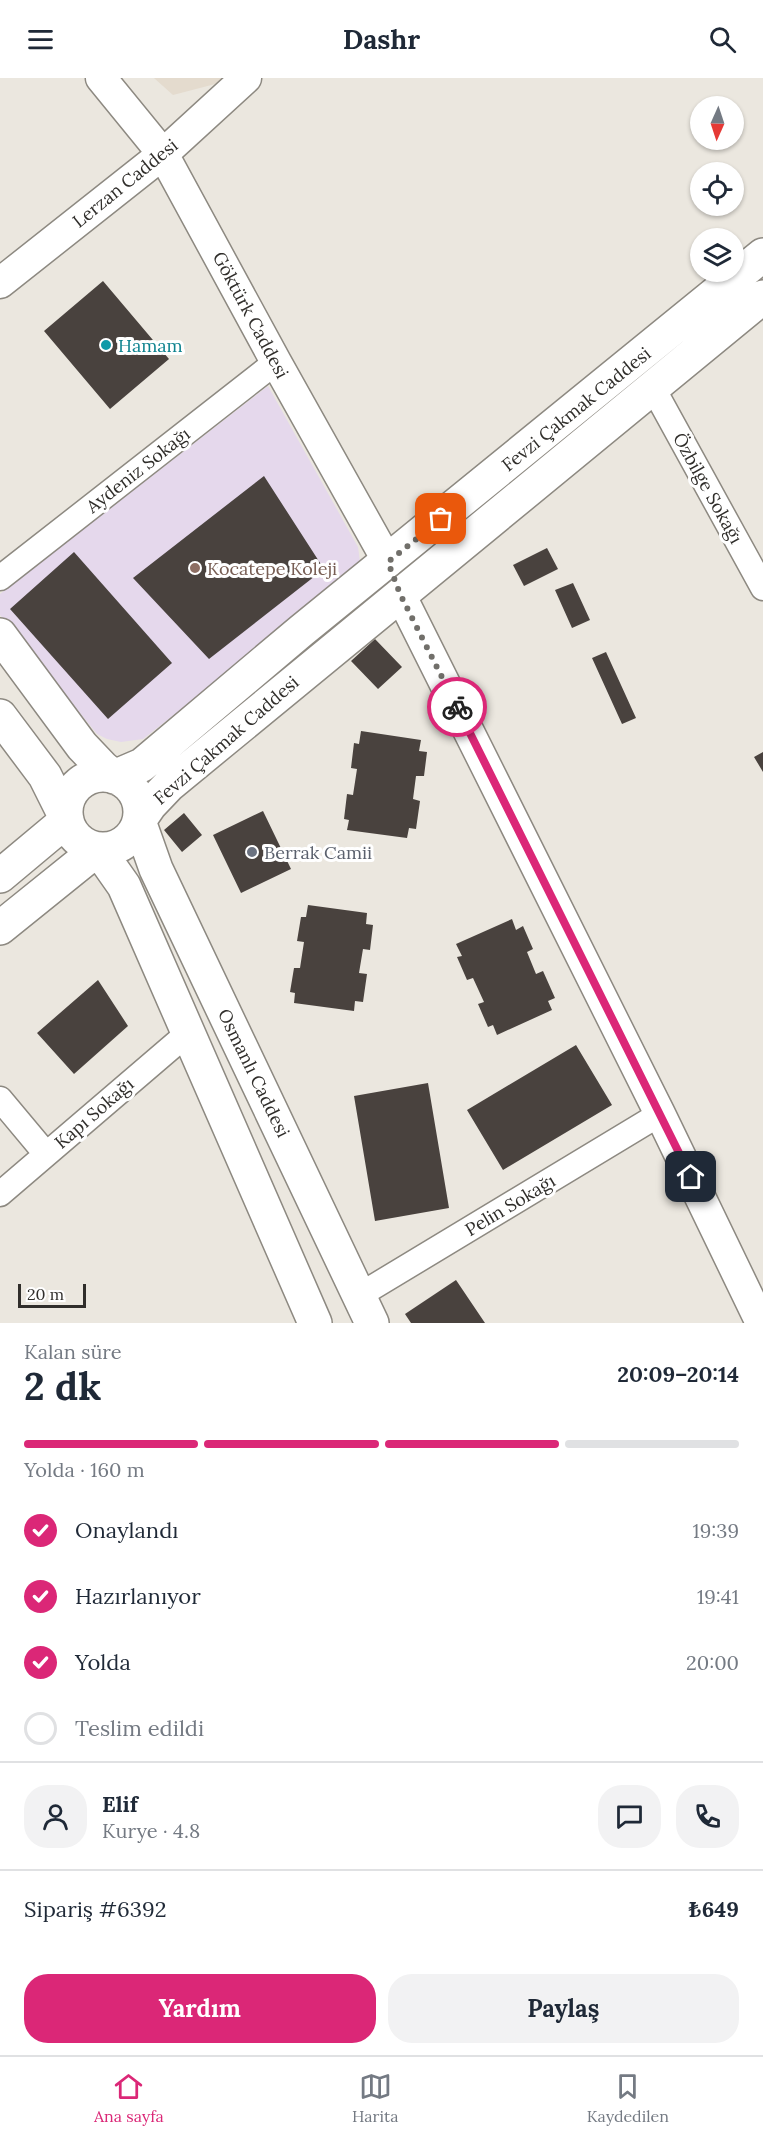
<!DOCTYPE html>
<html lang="tr">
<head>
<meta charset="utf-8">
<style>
  body { margin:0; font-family:Lora,serif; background:#f2f2f3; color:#1f2937; height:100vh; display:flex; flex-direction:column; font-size:22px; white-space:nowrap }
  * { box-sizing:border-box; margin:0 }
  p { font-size:20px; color:#747a83 }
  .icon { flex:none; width:33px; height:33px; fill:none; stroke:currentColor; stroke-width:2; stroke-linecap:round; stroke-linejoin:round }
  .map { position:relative; height:1245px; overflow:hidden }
  .details { display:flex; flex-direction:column; background:#fff; flex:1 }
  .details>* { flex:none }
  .needle { width:39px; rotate:183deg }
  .buttons { position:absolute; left:690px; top:18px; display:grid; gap:12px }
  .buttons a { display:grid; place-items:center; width:54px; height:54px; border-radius:50%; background:#fff; box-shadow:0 2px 4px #0004; font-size:30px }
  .scale { position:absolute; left:18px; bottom:15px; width:68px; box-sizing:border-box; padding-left:6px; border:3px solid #302e2b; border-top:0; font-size:16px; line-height:21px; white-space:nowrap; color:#302e2b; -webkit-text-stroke:4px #fff; paint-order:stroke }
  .pin { position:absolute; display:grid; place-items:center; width:51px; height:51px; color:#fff; margin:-26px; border-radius:12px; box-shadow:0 3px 9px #0006 }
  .courier { position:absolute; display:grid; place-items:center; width:60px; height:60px; margin:-30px; border:4px solid #db2777; border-radius:50%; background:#fff; color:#222; box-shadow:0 2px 8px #0007 }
  .overview em { font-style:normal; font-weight:700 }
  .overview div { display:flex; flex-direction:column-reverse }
  .overview { display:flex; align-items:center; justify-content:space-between; height:102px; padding:0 24px }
  h1 { font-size:39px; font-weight:700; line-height:45px }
  .bar { display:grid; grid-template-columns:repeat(4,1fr); gap:9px 6px; align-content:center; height:72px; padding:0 24px }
  .bar i { height:8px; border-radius:4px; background:#e0e1e3 }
  .bar .on { background:#db2777 }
  .bar p { grid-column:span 4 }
  .line { display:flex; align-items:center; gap:15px; padding:0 24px; border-top:2px solid #e0e1e3 }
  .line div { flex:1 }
  .round { display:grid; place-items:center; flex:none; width:63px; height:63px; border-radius:24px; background:#f2f2f3 }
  ol { padding:0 24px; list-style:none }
  li { display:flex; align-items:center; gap:18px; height:66px }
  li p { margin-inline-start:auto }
  li .icon { padding:6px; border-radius:50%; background:#db2777; color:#fff; stroke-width:4 }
  li:last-child { color:#747a83 }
  li i { width:33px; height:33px; border:3px solid #e0e1e3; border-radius:50% }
  .primary-button { display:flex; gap:12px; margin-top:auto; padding:12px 24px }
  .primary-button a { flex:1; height:69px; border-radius:24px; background:#db2777; color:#fff; font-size:24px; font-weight:700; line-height:69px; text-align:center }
  .primary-button a+a { background:#f2f2f3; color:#1f2937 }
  header { display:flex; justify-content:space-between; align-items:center; height:78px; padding:0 24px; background:#fff; font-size:27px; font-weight:700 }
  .dock { display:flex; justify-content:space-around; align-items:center; height:84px; border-top:2px solid #e0e1e3; background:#fff; font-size:16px; color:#747a83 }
  .dock a { display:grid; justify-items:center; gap:3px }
  .dock .on { color:#db2777 }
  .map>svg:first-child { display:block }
</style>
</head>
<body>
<header><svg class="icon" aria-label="menu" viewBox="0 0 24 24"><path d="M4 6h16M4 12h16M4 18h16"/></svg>Dashr<svg class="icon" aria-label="search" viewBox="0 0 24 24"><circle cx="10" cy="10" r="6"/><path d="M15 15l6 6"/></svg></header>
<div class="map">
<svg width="763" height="1245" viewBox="0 0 763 1245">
  <rect width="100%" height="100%" fill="#ebe7df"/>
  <!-- built -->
  <path fill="#e4dbce" d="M154,0H226L223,4L173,17Z"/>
  <!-- education -->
  <path fill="#e5d8ec" d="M268,308L358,469L360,484L355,496L143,661L121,664L107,661L97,656L0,537V516Z"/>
  <!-- building -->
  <path fill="#49423e" d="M103,203L169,281L110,331L44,253Z
    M264,398L324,491L209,581L133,500Z
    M547,470L558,491L524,508L513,487Z
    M74,474L172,585L108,641L10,531Z
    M573,505L590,542L572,550L555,512Z
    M375,561L402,589L378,611L351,583Z
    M606,574L636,640L622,646L592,580Z
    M361,653L421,662L419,673L427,674L424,698H416L413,721L420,723L416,751L409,750L407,760L347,752L349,742L344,741L347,716L353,717L357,691L351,690L354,665L359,666Z
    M763,674V694L754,679Z
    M263,733L291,791L241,815L213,757Z
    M184,735L202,757L182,774L164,752Z
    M308,827L367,835L366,846L373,847L370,872L363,871L359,895L367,896L363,924L355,923L354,933L294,925L295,915L290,914L294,890H300L304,864L297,863L301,839H306Z
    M512,841L516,852L523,848L533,871L527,874L536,896L543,893L555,920L548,923L552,932L497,957L493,947L488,949L478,926L484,924L473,900L467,902L457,879L462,878L456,866Z
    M98,902L128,948L74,996L37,955Z
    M576,967L612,1027L503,1092L467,1032Z
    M428,1005L449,1130L375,1143L354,1018Z
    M456,1202L485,1245H411L405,1236Z"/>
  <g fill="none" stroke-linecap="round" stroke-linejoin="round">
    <!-- minor casing -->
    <g stroke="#8d8981" stroke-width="27">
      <path id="minor" d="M653,310L763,510
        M0,500L276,284
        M0,1021L46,1076
        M0,1116L188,955
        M360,1217L660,1036"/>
    </g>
    <!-- tertiary casing -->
    <g stroke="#8d8981" stroke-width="33">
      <path id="tertiary" d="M101,0L163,76L276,284L388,484
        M0,205L163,76L246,0
        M400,516L660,1036L761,1245"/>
    </g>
    <!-- secondary casing -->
    <g stroke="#8d8981" stroke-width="36">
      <path id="secondary" d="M0,557L82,668L102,689L114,699
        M0,638L45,698L67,742
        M66 734a37 37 0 1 1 74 0a37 37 0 1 1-74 0Z
        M114,699L142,687L301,553L763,177
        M139,743L150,727L169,707L763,219
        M139,743L156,791L372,1245
        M98,771L124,808L315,1245
        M0,798L67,742
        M0,850L98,771"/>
    </g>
    <!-- minor -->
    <use href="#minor" stroke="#fff" stroke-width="24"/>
    <!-- tertiary -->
    <use href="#tertiary" stroke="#fff" stroke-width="30"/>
    <!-- secondary -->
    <use href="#secondary" stroke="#fff" stroke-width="33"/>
  </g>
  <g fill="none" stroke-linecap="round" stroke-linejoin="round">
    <!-- done -->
    <path stroke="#716f6a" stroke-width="6" stroke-dasharray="0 10.8" d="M441,441L388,484L400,516L457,629"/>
    <!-- route -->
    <path stroke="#db2777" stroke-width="8" d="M457,629L691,1099"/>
  </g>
  <!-- markers -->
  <circle fill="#0f9aa8" stroke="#fff" stroke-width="2" cx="106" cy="267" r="6"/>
  <circle fill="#8d6e63" stroke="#fff" stroke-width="2" cx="195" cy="490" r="6"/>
  <circle fill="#6b7280" stroke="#fff" stroke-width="2" cx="252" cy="774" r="6"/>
  <g text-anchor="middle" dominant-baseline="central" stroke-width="6" stroke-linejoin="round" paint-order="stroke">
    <!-- street labels -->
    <g font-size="18" fill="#302e2b" stroke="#fff">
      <text transform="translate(125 105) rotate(-39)">Lerzan Caddesi</text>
      <text transform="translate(251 237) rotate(62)">Göktürk Caddesi</text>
      <text transform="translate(576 331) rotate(-39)">Fevzi Çakmak Caddesi</text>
      <text transform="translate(138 392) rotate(-38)">Aydeniz Sokağı</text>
      <text transform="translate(708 410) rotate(61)">Özbilge Sokağı</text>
      <text transform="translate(226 662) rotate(-41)">Fevzi Çakmak Caddesi</text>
      <text transform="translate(254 995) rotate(64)">Osmanlı Caddesi</text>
      <text transform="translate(94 1035) rotate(-41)">Kapı Sokağı</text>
      <text transform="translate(510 1127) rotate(-31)">Pelin Sokağı</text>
    </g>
    <!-- culture labels -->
    <g font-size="18" fill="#0d838f" stroke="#fff" text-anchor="start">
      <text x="118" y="267">Hamam</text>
    </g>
    <!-- education labels -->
    <g font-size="18" fill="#785e54" stroke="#fff" text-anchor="start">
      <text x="207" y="490">Kocatepe Koleji</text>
    </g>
    <!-- worship labels -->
    <g font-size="18" fill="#5b616d" stroke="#fff" text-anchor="start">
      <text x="264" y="774">Berrak Camii</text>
    </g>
  </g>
</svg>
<div class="buttons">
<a><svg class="needle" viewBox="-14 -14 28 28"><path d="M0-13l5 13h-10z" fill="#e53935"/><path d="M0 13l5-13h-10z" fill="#747a83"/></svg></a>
<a><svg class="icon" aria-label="locate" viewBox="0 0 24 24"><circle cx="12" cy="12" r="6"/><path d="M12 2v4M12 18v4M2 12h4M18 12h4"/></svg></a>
<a><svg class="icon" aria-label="layers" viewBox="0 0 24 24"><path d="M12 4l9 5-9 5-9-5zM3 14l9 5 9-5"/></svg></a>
</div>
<div class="scale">20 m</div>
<div class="pin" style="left:441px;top:441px;background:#ea580c"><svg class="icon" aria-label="bag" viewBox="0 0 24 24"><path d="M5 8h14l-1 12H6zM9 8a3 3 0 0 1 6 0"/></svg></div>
<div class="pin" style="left:691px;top:1099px;background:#1f2937"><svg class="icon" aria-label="home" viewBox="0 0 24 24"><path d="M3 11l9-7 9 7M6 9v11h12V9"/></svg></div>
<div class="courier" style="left:457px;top:629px"><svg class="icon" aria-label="bike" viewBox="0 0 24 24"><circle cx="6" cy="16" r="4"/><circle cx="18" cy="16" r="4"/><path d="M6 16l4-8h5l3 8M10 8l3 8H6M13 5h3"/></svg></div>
</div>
<section class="details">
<div class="overview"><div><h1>2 dk</h1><p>Kalan süre</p></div><em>20:09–20:14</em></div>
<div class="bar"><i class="on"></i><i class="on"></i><i class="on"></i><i></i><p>Yolda · 160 m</p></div>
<ol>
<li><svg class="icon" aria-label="check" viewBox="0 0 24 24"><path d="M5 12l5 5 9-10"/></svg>Onaylandı<p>19:39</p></li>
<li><svg class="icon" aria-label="check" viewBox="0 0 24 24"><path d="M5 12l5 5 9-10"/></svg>Hazırlanıyor<p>19:41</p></li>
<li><svg class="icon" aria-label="check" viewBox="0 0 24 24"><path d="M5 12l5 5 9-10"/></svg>Yolda<p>20:00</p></li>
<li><i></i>Teslim edildi</li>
</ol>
<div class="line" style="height:108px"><a class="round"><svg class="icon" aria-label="person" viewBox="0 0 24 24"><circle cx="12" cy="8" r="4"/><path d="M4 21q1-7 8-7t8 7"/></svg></a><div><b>Elif</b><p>Kurye · 4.8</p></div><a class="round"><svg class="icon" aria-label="chat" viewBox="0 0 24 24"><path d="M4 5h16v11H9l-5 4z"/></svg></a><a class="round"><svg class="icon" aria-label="phone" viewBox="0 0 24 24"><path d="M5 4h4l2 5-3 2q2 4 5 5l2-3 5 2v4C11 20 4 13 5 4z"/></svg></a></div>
<div class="line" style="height:78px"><div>Sipariş #6392</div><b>₺649</b></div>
<div class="primary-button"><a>Yardım</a><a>Paylaş</a></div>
</section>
<nav class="dock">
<a class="on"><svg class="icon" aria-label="home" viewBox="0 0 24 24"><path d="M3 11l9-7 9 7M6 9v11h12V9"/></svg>Ana sayfa</a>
<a><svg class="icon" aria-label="map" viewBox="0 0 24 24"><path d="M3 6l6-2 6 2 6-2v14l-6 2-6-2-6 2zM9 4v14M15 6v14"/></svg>Harita</a>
<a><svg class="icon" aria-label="saved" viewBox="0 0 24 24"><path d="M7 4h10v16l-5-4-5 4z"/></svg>Kaydedilen</a>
</nav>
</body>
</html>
